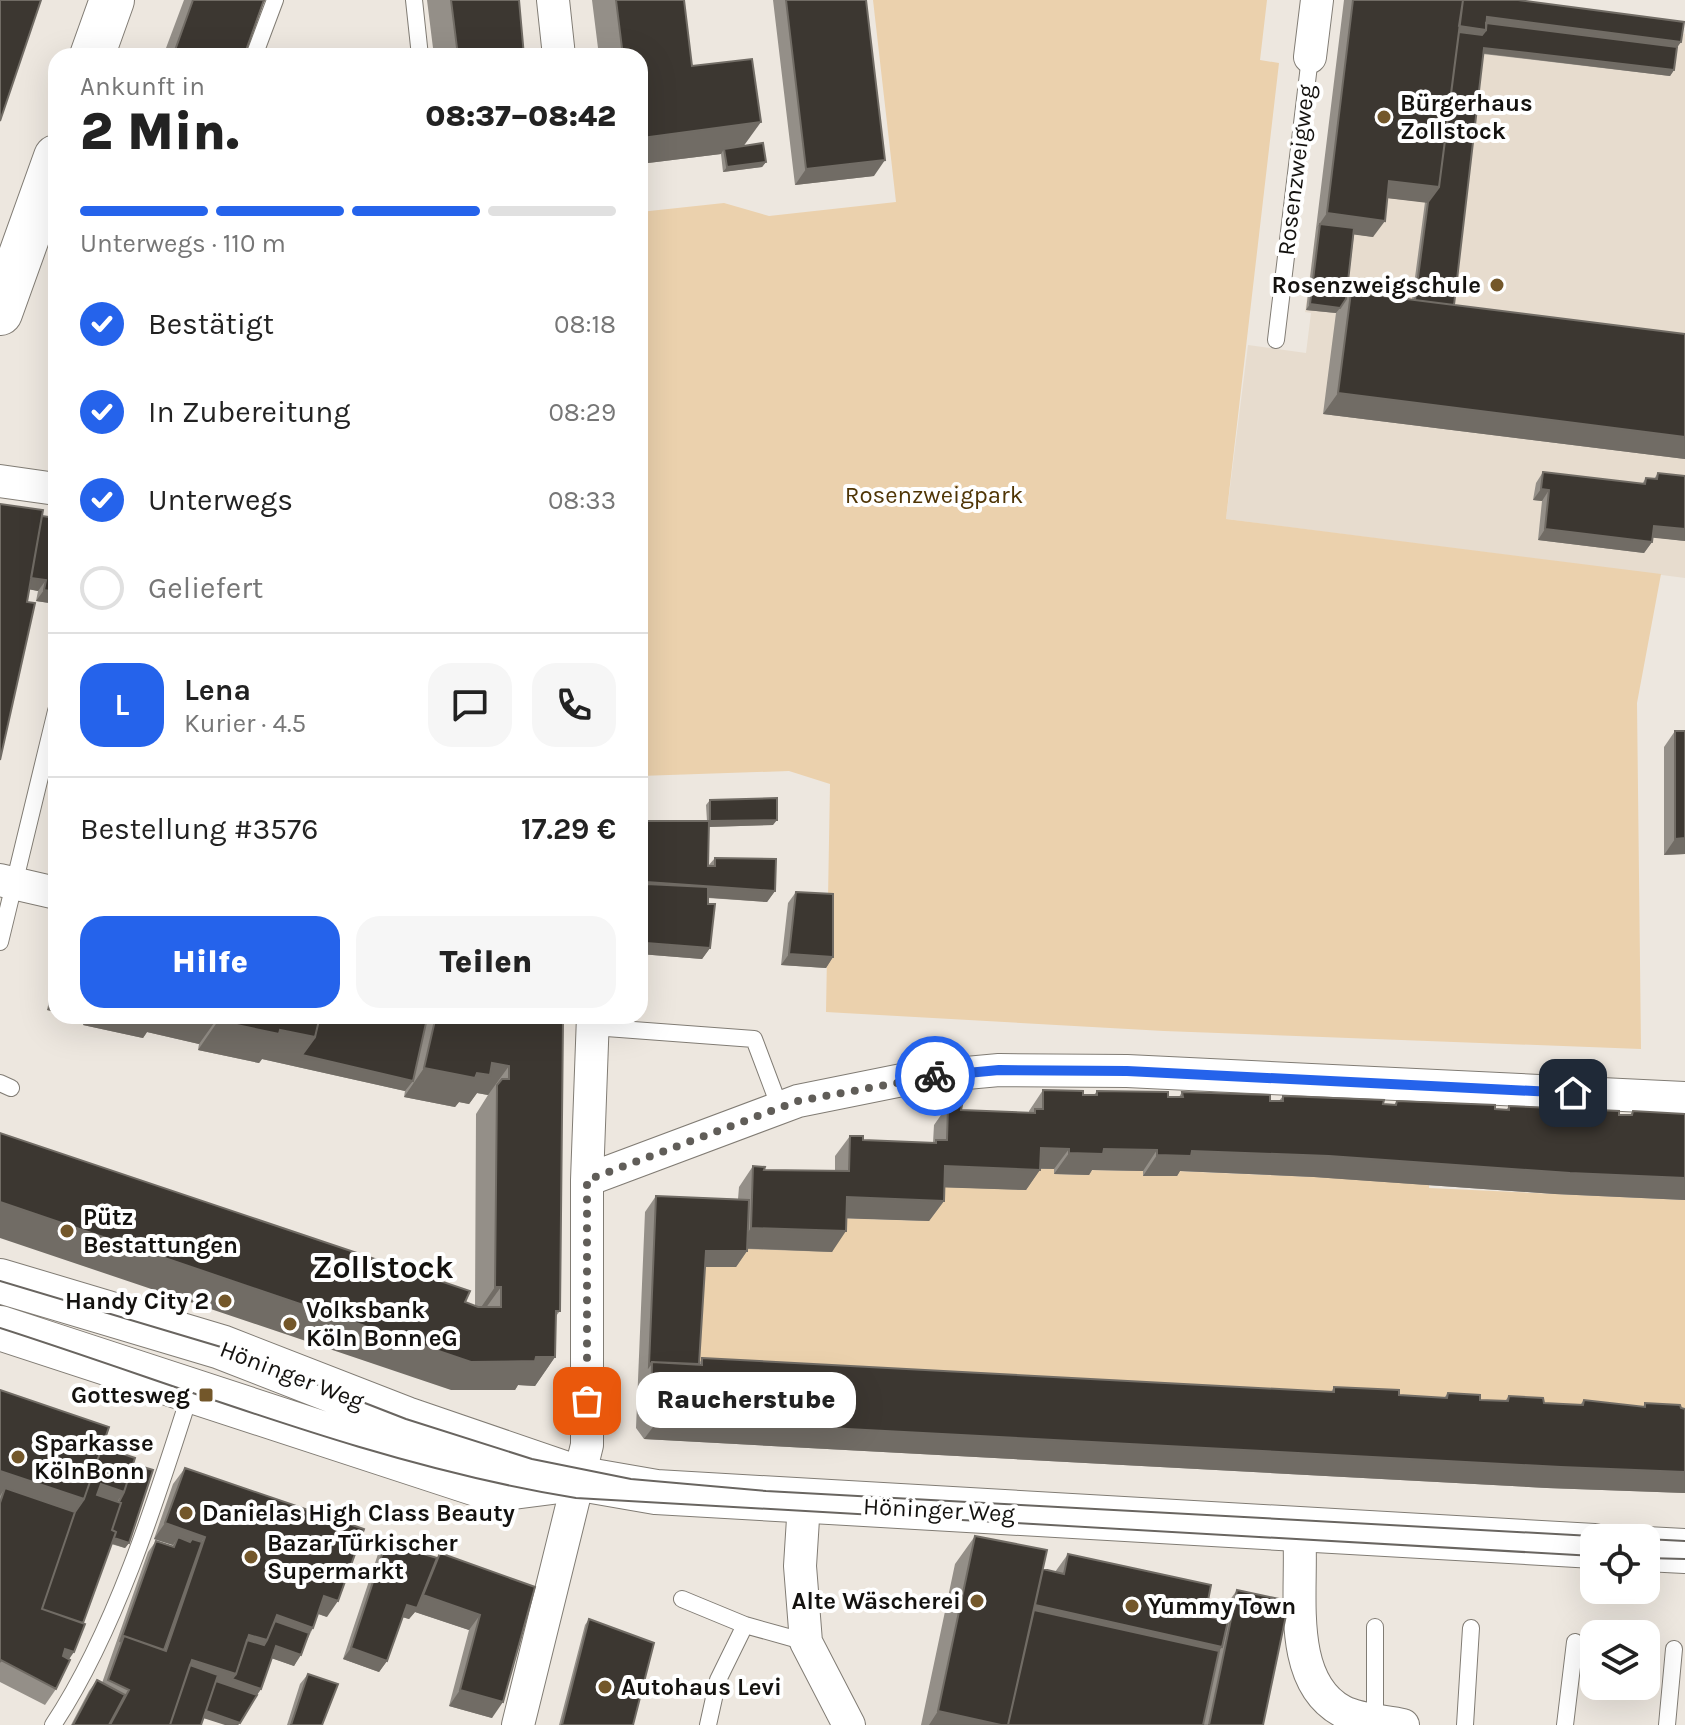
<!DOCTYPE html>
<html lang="de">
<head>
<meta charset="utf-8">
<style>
  body { margin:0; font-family:Karla,sans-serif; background:#f6f6f6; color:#222; height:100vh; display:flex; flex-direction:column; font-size:30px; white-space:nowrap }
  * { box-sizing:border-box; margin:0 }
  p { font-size:26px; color:#767676 }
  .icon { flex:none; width:44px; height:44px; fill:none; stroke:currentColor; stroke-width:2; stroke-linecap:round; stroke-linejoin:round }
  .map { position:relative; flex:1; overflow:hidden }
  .details { position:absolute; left:48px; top:48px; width:600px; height:976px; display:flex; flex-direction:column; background:#fff; border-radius:24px; box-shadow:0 8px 32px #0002 }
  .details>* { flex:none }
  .fabs { position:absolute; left:1580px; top:1524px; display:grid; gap:16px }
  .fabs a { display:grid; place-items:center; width:80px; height:80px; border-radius:16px; background:#fff; box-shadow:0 8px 32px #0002; font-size:40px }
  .pin { position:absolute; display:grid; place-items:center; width:68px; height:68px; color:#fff; margin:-34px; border-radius:16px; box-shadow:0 4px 12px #0006 }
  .courier { position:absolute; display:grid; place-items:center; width:80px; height:80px; margin:-40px; border:6px solid #2563eb; border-radius:50%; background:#fff; color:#222; box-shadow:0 2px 10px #0007 }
  .bubble { position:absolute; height:56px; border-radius:24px; background:#fff; box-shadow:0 8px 32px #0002; font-size:26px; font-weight:800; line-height:56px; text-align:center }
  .head em { font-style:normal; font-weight:800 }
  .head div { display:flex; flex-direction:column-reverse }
  .head { display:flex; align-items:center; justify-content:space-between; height:136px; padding:0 32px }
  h1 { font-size:52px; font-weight:800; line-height:60px }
  .bar { display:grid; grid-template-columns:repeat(4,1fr); gap:12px 8px; align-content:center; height:96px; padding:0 32px }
  .bar i { height:10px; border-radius:6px; background:#e0e0e0 }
  .bar .selected { background:#2563eb }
  .bar p { grid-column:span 4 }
  .line { display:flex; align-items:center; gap:20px; padding:0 32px; border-top:2px solid #e0e0e0 }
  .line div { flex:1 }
  .round { display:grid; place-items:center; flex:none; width:84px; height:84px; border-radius:24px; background:#f6f6f6 }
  ol { padding:0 32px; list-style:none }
  li { display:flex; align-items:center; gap:24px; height:88px }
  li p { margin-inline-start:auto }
  li .icon { padding:8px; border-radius:50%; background:#2563eb; color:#fff; stroke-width:4 }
  li:last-child { color:#767676 }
  li i { width:44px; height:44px; border:4px solid #e0e0e0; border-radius:50% }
  .primary-button { display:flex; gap:16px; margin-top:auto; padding:16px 32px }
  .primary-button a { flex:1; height:92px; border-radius:24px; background:#2563eb; color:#fff; font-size:32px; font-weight:800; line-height:92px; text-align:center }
  .primary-button a+a { background:#f6f6f6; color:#222 }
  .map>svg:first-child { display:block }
</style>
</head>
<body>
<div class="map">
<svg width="1685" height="1725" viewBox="0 0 1685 1725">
  <rect width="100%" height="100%" fill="#ede7df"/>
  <!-- built -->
  <path fill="#e7dcce" d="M1453,3L1685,34V578L1226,519L1248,345L1306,353L1311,313L1305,312L1316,229L1373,236L1378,197L1428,202Z"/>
  <!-- green -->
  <path fill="#ebd1ad" d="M873,0H1267L1260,60L1279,63L1226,519L1661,574L1637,703L1641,1049L1164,1031L826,1012L830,784L789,771L640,776V212L724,203L769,216L896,202Z
    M1027,1168L1054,1169L1055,1174L1088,1175L1089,1170L1143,1171V1176H1176L1177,1171L1429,1182V1188L1685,1200V1430L688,1379L694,1267L736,1248L833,1218L929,1221L931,1187Z"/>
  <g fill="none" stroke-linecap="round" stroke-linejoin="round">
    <!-- lane casing -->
    <g stroke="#817c74" stroke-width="18">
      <path id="lane" d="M414,0L420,56
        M254,56L275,0
        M1276,340L1310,57
        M0,942L56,711
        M593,1027L754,1039L780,1108
        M0,1083L11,1088
        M682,1599L745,1625
        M1375,1719V1627
        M53,1725C115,1632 157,1498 191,1391
        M708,1725L718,1680L745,1625L806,1642
        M1465,1725L1471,1628
        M1565,1725L1575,1642
        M1667,1725L1674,1649"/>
    </g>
    <!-- street casing -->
    <g stroke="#817c74" stroke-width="34">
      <path id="street" d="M553,0L559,56
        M1310,57L1317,0
        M0,481L56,489
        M0,880L56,893
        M587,1180L798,1101L912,1078L999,1070L1127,1071L1685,1098
        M804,1503L800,1566L806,1642L849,1725
        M1299,1530C1304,1585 1284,1679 1342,1711C1358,1720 1385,1721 1403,1725
        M518,1725L587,1445V1180L593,1016"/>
    </g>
    <!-- secondary casing -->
    <g stroke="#817c74" stroke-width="46">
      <path id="secondary" d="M92,56L112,0
        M0,313L56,157
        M0,1281L221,1347L406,1419L581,1479L656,1492L1594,1546
        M0,1328L486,1487L497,1489L575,1479
        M1646,1549L1685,1551"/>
    </g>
    <!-- lane -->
    <use href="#lane" stroke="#fff" stroke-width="16"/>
    <!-- street -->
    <use href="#street" stroke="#fff" stroke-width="32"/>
    <!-- secondary -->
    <use href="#secondary" stroke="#fff" stroke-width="44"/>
    <!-- tram -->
    <path stroke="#696560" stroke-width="2" d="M0,1281L221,1347L406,1419L532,1459L631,1479L766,1491L1628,1538
      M0,1328C190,1389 378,1466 576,1498L1594,1556
      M1646,1539L1685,1541
      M1646,1558L1685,1559"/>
  </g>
  <!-- wall -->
  <path fill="#948f88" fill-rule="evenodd" d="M184,0H266L263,4L244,56H163Z
    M427,0H519L524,56H434Z
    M592,0H684L692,66L744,146L766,162L762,167L723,172L721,154L640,164V56H599Z
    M773,0H866L874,176L795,185Z
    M1344,0H1518L1681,42L1677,47L1674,70L1670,76L1483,54L1454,305L1685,334V459L1323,414L1336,313L1306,310ZM1387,198L1425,202L1412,300L1351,292L1346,299L1354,234L1373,237Z
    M56,426V453L50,452Z
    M1543,472L1642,484L1646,478L1654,479L1658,473L1685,476V541L1652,537V542L1644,553L1538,540L1542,501L1533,500L1536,483Z
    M42,516L56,518V604L36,601L38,591L29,589Z
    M1675,731L1685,854L1664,855V747Z
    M710,800L773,825L709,827L708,866L715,858L775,891L767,902L708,898L710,948L702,959L640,954V830L646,821H707L706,805Z
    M796,892L833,957L826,968L781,965L788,903Z
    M56,969V1012L47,1010Z
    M73,1016H395L426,1023L432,1016H487L491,1021L563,1020L560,1311L556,1316L555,1357L535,1386L518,1385L515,1390H451L465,1302L475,1306L476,1114L488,1095L477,1093L469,1104L459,1102L455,1107L404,1097L405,1091L262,1059L259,1063L198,1050L199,1044L147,1032L143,1038L83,1025L84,1018Z
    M1043,1090L1083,1095H1094L1097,1091L1179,1097L1182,1092L1279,1101L1283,1096L1383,1104L1394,1105L1397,1101L1495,1109L1506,1110L1509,1106L1630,1115L1633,1111L1685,1114V1200L1555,1194L1314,1177L1180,1171L1177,1176H1143V1171L1092,1170L1089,1175L1054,1174V1169H1040L1026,1190L944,1187V1201L929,1221L847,1218L832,1252L747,1249V1251L736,1267H705L699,1364L702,1358L1331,1392L1334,1387L1399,1395L1444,1398L1448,1393L1480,1400L1505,1401L1509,1396L1544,1403L1580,1405L1584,1400L1643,1407L1645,1403L1685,1409V1493L1547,1488L644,1439L636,1428L645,1212L656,1196L738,1199L739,1187L753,1166L764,1170L835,1171V1156L850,1136L863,1140L933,1143L934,1125L948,1105L961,1110L1029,1113V1111Z
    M0,1390L133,1464L129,1543L125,1548L111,1544L69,1659L56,1689L45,1705L0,1682Z
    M185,1468L327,1617L318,1614L313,1628L294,1666L272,1658L261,1689L238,1725L204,1718L201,1725H71L89,1691L97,1680L102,1683L148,1552L156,1541L172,1547L173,1545L154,1539L173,1484Z
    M975,1536L1043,1570L1055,1572L1068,1554L1205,1616L1217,1618L1237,1590L1263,1725H921L955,1564Z
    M386,1543L437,1558L440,1553L535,1587L492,1718L449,1706L469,1630L415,1612L409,1619L402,1617L387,1661L379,1672L343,1659L378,1554Z
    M589,1619L633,1725H559L585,1625Z
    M308,1674L322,1725H287L300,1684Z"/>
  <!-- shaded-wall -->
  <path fill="#716c65" d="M1487,17L1681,42L1673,53L1483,28Z
    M1456,26L1486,30L1478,41L1452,31Z
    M1484,48L1674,70L1670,76L1480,53Z
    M761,122L740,151L724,149L721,154L640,164V140L642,138Z
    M885,160L874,176L795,185L806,169Z
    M766,162L762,167L723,172L727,167Z
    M1389,181L1439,187L1428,203L1378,197Z
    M1327,213L1385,221L1373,237L1319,230L1320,224L1316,229Z
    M1310,304L1340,308L1336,313L1306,310Z
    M1338,393L1685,437V459L1323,414Z
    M56,443V453L50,452Z
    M1541,489L1549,490L1542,501L1533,500Z
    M1654,526L1685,529V541L1646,537Z
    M1545,529L1652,542L1644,553L1538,540Z
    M29,577L46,580L38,591L22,588Z
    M44,590L56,592V604L36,601Z
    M777,820L773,825L707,827L710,821Z
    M1685,838V854L1664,855L1675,839Z
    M646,882L775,891L767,902L646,893V884L640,893V890Z
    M646,943L710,948L702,959L640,954V951Z
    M789,954L833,957L826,968L781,965Z
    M56,996V1012L47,1010Z
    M89,1016H219L199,1044L147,1032L143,1038L83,1025Z
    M218,1021L280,1030L315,1037L413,1081L405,1091L262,1059L259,1063L198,1050Z
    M492,1063L509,1066L488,1095L477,1093L469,1104L459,1102L455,1107L404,1097L424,1068Z
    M1041,1148L1069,1149L1054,1169L1027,1168Z
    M1104,1149L1157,1150L1143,1171L1092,1170L1089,1175L1054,1174L1069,1153Z
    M1192,1151L1329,1156L1685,1178V1200L1555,1194L1314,1177L1180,1171L1177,1176H1143L1157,1155Z
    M945,1166L1040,1170L1026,1190L931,1187Z
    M847,1197L944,1201L929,1221L833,1218Z
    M0,1202L536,1357H555L535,1386L518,1385L515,1390H451L0,1238Z
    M751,1228L846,1231L832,1252L736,1248Z
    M706,1251H747L736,1267H694Z
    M495,1287H501L480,1316H475Z
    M659,1419L1685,1472V1493L1547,1488L644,1439Z
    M0,1471L84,1499L64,1528L5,1488L0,1496Z
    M101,1484L124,1492L117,1502L93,1495Z
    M165,1523L205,1537L194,1553L178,1537L173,1545L154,1539Z
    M108,1536L129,1543L125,1548L104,1541Z
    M423,1595L480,1615L469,1630L415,1612L409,1619L399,1616L407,1605L414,1607Z
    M324,1596L338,1601L327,1617L313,1612Z
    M1031,1604L1222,1647L1208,1667L1028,1609Z
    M277,1615L313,1628L301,1644L269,1632Z
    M249,1635L267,1640L256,1656L246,1640Z
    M276,1646L301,1655L294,1666L268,1657Z
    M351,1648L387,1661L379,1672L343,1659Z
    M65,1649L74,1652L63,1668L54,1665Z
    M192,1660L236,1674L261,1689L253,1700L184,1677Z
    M460,1690L503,1702L492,1718L449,1706Z
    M204,1711L240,1723L238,1725H225L200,1717Z
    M938,1711L1001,1725H929Z"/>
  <!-- building -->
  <path fill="#3c3731" stroke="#716c65" stroke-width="2" d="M0,0H41L0,121Z
    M193,0H264L244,56H173Z
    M451,0H519L524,56H458Z
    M616,0H684L692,66L752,59L761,122L642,138L640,126V56H623Z
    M786,0H866L885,160L806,169Z
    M1353,0H1463L1439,187L1389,181L1385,221L1327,213Z
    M1463,0H1518L1684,22L1681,42L1487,17L1486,30L1459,26Z
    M1486,23L1677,47L1674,70L1484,48L1454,305L1415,300L1428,202L1439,187L1459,32L1482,35L1486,30Z
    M763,143L766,162L727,167L724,149Z
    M1320,224L1354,228L1346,299L1340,308L1310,304Z
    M1351,292L1685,334V437L1338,393Z
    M1543,472L1645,484L1646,478L1657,479L1658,473L1685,476V529L1654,526L1652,542L1545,529L1549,490L1541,489Z
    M0,504L43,510L27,602L35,603L0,760Z
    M42,516L56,518V592L44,590L46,580L31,578Z
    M1675,731H1685V838L1675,839Z
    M777,798V820L710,821V800Z
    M646,821H709L708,866H715V858L776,859L775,891L646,882Z
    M646,884L708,887V904H715L710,948L646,943Z
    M796,892L833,894V957L789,954Z
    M219,1016H320L315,1037L280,1030L279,1034L218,1021Z
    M320,1016H395L426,1023L413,1081L302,1055L315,1037Z
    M436,1016H487L492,1017L491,1021L563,1020L560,1311H556L555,1357H536L535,1361L471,1362L0,1202V1133L470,1291L465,1302L478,1307H501V1287H495L497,1085L502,1079H509V1066L492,1063L490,1075L477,1073L475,1078L424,1068Z
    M1043,1090L1083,1091V1095H1097V1091L1168,1092V1097H1183L1182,1092L1270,1095V1101H1283V1096L1384,1100L1383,1104L1396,1105L1397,1101L1495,1105V1109L1509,1110V1106L1619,1111V1115H1632L1633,1111L1685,1114V1178L1570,1173L1329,1156L1192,1151L1191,1156L1157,1155V1150L1104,1149L1103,1154L1069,1153V1149L1041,1148L1040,1170L945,1166L944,1201L847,1197L846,1231L751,1228L753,1166L765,1167L764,1170L849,1171L850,1136H863V1140L936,1143V1140H947L948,1105H962L961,1110L1035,1113V1109H1043Z
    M656,1196L749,1200L747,1251H706L699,1364L652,1362L649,1366Z
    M702,1358L1334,1392V1387L1399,1390V1395L1447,1398L1448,1393L1480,1395V1400L1508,1401L1509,1396L1543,1398L1544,1403L1563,1404L1583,1405L1584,1400L1645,1407V1403L1680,1405L1681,1408L1685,1409V1472L1561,1467L659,1419L651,1407L652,1362L702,1365Z
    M0,1390L109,1427L84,1499L0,1471Z
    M102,1447L135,1458L124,1492L101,1484L97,1495L121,1503L112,1530L116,1532L83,1623L42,1609L75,1512L84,1499Z
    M133,1464L153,1470L129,1543L114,1538L116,1532L112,1530L121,1503L119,1502L124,1492Z
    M185,1468L364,1529L338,1601L324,1596L313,1628L277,1615L267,1640L249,1635L236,1674L192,1660L170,1725H110L129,1690L108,1680L124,1636L166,1651L205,1537L165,1523Z
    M5,1488L75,1512L42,1609L85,1624L74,1652L65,1649L63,1656L70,1660L56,1689L1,1660L0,1662V1503Z
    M975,1536L1047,1550L1008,1725H1001L938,1711Z
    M178,1537L190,1542L192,1539L202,1542L164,1650L124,1636L120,1642L156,1541L174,1547Z
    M386,1543L437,1558L417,1608L407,1605L387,1661L351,1648Z
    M440,1553L535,1587L503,1702L460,1690L480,1615L423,1595Z
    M1068,1554L1211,1585L1205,1616L1228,1621L1222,1647L1035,1605L1043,1569L1064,1574Z
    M1237,1590L1289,1601L1263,1725H1209Z
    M1034,1610L1219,1651L1203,1725H1008Z
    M589,1619L654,1643L633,1725H562Z
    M275,1621L309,1633L301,1655L276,1646L261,1689L232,1679L236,1674L247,1640L264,1645L267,1640Z
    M190,1665L218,1675L201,1725H170Z
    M308,1674L338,1684L322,1725H291Z
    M97,1680L125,1695L109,1725H73Z
    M216,1681L257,1695L240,1723L206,1711Z"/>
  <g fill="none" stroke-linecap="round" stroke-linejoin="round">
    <!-- done -->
    <path stroke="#605d58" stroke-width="8" stroke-dasharray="0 14.4" d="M587,1401V1180L798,1101L935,1076"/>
    <!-- route -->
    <path stroke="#2563eb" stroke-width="10" d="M935,1076L999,1070L1127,1071L1573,1093"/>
  </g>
  <!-- markers -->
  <g fill="#73572a" stroke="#fff" stroke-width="3">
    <circle cx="1384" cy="117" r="8"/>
    <circle cx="1497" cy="285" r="8"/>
    <circle cx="67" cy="1231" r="8"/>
    <circle cx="225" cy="1301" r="8"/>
    <circle cx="290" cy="1324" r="8"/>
    <rect x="198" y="1387" width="16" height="16" rx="4"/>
    <circle cx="18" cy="1457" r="8"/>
    <circle cx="186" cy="1513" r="8"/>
    <circle cx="251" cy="1557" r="8"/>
    <circle cx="977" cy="1601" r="8"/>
    <circle cx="1132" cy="1606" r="8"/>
    <circle cx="605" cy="1687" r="8"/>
  </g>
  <g text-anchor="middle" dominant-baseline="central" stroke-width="8" stroke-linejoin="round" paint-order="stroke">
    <!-- poi labels -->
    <g font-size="24" font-weight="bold" fill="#14120f" stroke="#fff" text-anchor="start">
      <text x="1400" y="103">Bürgerhaus<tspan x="1400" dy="28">Zollstock</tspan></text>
      <text x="1481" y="285" text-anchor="end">Rosenzweigschule</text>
      <text x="83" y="1217">Pütz<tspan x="83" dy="28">Bestattungen</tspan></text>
      <text x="209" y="1301" text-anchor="end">Handy City 2</text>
      <text x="306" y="1310">Volksbank<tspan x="306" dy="28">Köln Bonn eG</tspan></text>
      <text x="190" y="1395" text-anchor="end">Gottesweg</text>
      <text x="34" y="1443">Sparkasse<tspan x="34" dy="28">KölnBonn</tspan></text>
      <text x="202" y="1513">Danielas High Class Beauty</text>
      <text x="267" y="1543">Bazar Türkischer<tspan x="267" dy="28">Supermarkt</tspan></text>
      <text x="961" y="1601" text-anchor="end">Alte Wäscherei</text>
      <text x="1148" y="1606">Yummy Town</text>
      <text x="621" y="1687">Autohaus Levi</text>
    </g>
    <!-- street labels -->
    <g font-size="24" fill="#14120f" stroke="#fff">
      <text transform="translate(1296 170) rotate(-83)">Rosenzweigweg</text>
      <text transform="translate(292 1375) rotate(21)">Höninger Weg</text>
      <text transform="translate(939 1510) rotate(3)">Höninger Weg</text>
    </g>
    <!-- park labels -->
    <g font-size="24" fill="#4f3505" stroke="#fff">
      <text x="934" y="495">Rosenzweigpark</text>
    </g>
    <!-- district labels -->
    <g font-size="32" font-weight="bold" fill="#14120f" stroke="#fff">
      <text x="383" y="1267">Zollstock</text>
    </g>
  </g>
</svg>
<div class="fabs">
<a><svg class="icon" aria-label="locate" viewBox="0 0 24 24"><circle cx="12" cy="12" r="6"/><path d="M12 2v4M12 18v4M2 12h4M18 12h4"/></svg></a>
<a><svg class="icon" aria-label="layers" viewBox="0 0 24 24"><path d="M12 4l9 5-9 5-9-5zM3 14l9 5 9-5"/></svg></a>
</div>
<div class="pin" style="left:587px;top:1401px;background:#ea580c"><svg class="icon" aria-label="bag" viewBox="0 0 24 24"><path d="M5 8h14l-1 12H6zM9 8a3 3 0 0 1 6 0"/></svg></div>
<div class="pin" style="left:1573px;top:1093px;background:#1f2937"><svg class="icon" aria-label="home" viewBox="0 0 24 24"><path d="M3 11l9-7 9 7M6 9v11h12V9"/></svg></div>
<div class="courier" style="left:935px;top:1076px"><svg class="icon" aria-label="bike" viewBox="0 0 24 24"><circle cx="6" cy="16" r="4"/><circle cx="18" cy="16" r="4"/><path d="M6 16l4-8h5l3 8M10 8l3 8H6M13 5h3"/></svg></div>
<div class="bubble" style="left:636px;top:1372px;width:220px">Raucherstube</div>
<section class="details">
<div class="head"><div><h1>2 Min.</h1><p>Ankunft in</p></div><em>08:37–08:42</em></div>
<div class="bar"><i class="selected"></i><i class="selected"></i><i class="selected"></i><i></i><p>Unterwegs · 110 m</p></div>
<ol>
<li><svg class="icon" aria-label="check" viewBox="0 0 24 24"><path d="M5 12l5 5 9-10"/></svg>Bestätigt<p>08:18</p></li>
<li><svg class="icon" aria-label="check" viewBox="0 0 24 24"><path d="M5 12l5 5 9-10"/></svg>In Zubereitung<p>08:29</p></li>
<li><svg class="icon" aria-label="check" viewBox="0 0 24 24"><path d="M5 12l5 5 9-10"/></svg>Unterwegs<p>08:33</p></li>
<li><i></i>Geliefert</li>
</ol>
<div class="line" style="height:144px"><b class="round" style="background:#2563eb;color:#fff">L</b><div><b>Lena</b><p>Kurier · 4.5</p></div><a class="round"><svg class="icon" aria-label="chat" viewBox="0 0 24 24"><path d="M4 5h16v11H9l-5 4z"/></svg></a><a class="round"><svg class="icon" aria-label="phone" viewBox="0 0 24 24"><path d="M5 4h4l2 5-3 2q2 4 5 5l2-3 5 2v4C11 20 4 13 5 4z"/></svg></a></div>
<div class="line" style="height:104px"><div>Bestellung #3576</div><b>17.29 €</b></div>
<div class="primary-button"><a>Hilfe</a><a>Teilen</a></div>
</section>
</div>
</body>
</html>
